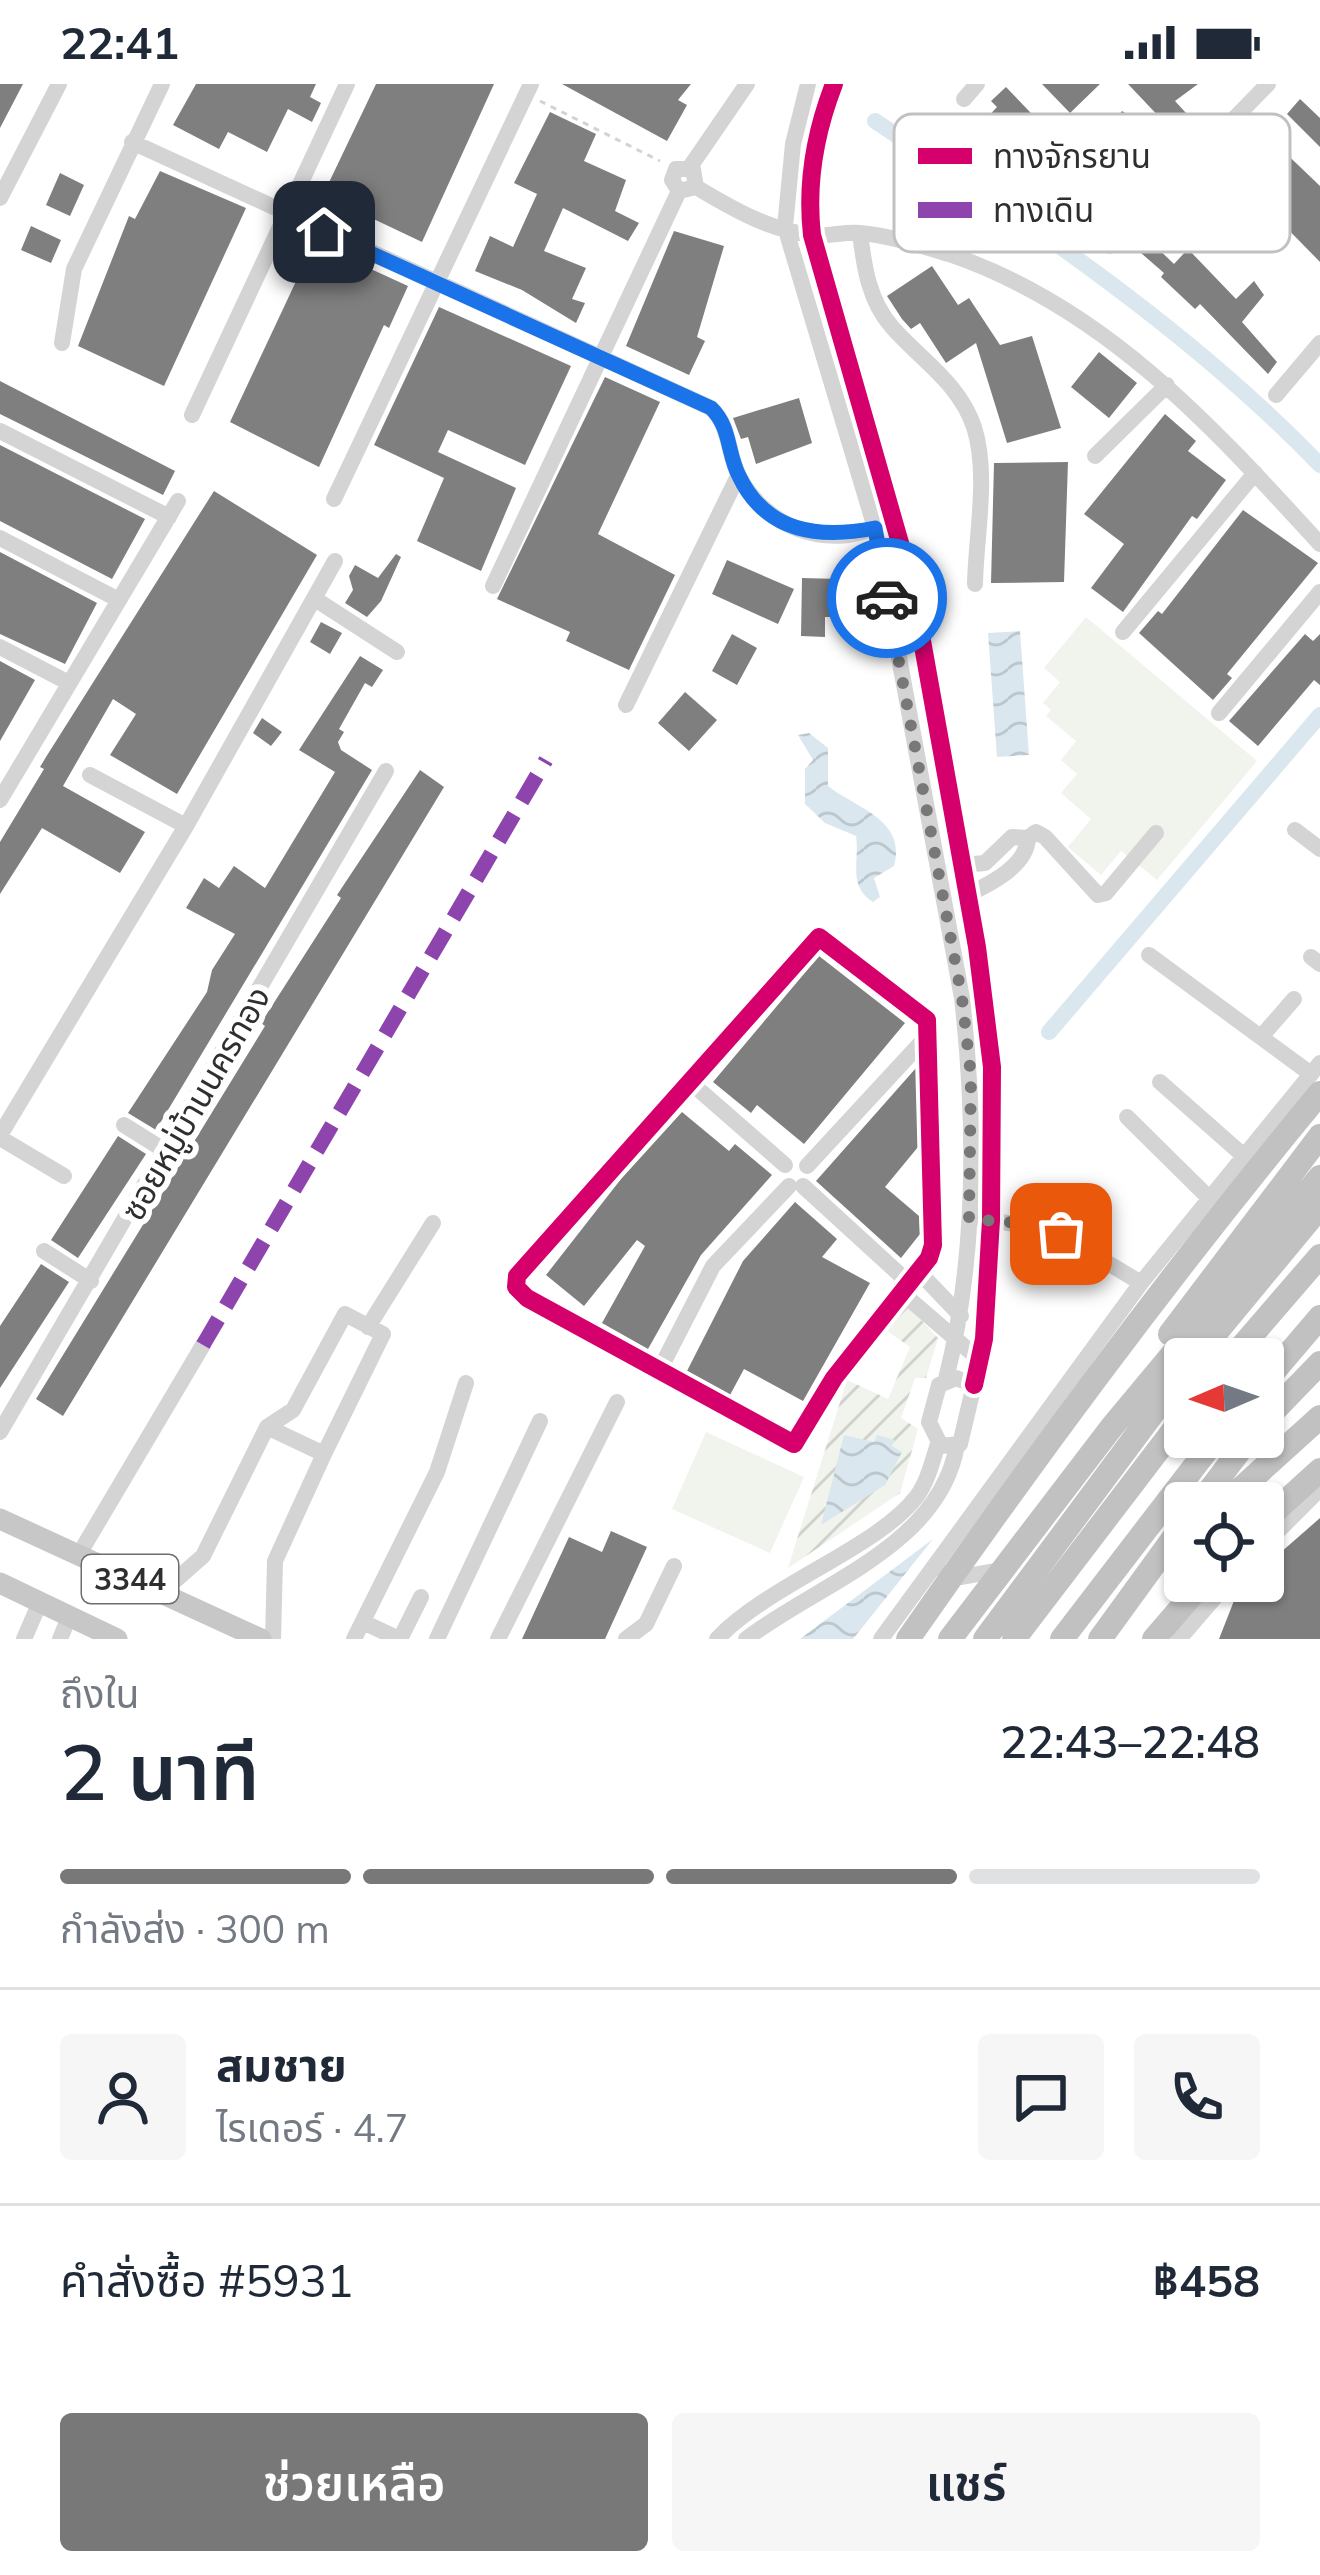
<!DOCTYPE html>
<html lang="th">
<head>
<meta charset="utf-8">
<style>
  body { margin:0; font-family:Mulish,"Noto Sans Thai",sans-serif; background:#f6f6f7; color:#1f2937; height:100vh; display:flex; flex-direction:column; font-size:45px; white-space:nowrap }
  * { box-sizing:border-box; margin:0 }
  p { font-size:39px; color:#747a83 }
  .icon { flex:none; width:66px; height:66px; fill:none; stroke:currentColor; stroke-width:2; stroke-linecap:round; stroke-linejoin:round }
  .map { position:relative; height:1555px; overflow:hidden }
  .panel { display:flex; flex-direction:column; background:#fff; flex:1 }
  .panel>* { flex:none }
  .needle { width:78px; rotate:268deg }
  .controls { position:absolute; left:1164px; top:1254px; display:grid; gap:24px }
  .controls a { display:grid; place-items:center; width:120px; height:120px; border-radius:12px; background:#fff; box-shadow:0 3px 9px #0004; font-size:60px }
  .pin { position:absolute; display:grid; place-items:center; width:102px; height:102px; color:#fff; margin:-51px; border-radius:24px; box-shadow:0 6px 18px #0006 }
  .courier { position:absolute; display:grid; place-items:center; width:120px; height:120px; margin:-60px; border:9px solid #1a73e8; border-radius:50%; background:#fff; color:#222; box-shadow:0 3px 15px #0007 }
  .overview em { font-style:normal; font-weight:600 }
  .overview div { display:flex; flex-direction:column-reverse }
  .overview { display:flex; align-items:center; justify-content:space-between; height:204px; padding:0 60px }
  h1 { font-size:78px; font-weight:600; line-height:90px }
  .bar { display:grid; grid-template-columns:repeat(4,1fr); gap:18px 12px; align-content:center; height:144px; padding:0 60px }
  .bar i { height:15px; border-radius:9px; background:#e0e1e3 }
  .bar .active { background:#787878 }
  .bar p { grid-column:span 4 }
  .line { display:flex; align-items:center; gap:30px; padding:0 60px; border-top:3px solid #e0e1e3 }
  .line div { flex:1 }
  .round { display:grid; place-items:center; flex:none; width:126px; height:126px; border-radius:12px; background:#f6f6f7 }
  .primary-button { display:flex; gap:24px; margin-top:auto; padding:24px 60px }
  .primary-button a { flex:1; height:138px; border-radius:12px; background:#787878; color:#fff; font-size:48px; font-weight:600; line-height:138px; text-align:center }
  .primary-button a+a { background:#f6f6f7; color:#1f2937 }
  .status { display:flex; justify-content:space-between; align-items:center; height:84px; padding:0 60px; background:#fff; direction:ltr }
  .status svg { height:33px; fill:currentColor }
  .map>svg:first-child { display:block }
</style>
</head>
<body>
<div class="status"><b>22:41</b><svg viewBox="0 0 49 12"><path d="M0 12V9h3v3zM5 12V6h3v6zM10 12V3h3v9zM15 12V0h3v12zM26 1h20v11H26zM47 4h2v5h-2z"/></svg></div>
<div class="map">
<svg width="1320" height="1555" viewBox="0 0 1320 1555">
  <defs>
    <pattern id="garden-furrows" width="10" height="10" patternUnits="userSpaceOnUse" patternTransform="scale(3)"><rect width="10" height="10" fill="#f1f3ed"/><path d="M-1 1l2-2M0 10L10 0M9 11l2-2" fill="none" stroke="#cfd1cc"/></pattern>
    <pattern id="water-waves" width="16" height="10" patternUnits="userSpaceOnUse" patternTransform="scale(3)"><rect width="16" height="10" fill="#dbe7ef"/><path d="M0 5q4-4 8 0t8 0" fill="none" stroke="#bcc6cd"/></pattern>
  </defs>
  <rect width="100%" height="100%" fill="#fff"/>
  <!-- garden -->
  <path fill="url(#garden-furrows)" d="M907,1221L938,1254L926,1294H915L901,1334L918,1345L900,1409L788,1484L847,1296L888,1315L910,1263L886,1246Z"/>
  <!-- pitch -->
  <path fill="#f1f3ed" d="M1086,533L1257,677L1157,796L1121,767L1101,791L1068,763L1091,735L1061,709L1077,690L1061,676L1076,657L1046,632L1051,626L1043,619L1060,598L1044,584Z
    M706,1348L804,1393L770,1469L672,1425Z"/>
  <!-- water -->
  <path fill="url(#water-waves)" d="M1020,547L1029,671L997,673L988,549Z
    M809,649L828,664V702C855,724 907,735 894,782L874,794L880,813L873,818C847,802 860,776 856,752L825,739L805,720V685L813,676L798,651Z
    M844,1351L874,1358L877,1351L895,1356L892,1362L902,1368L885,1401L821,1441Z
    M933,1455L853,1555H800Z"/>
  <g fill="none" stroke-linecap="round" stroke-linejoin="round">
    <!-- canal -->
    <path stroke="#dbe7ef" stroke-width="16" d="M875,37C1031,140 1190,246 1320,381
      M1049,948L1320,631"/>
  </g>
  <!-- building -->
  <path fill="#7f7f7f" d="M0,0H23L0,44Z
    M196,0H316L310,13L321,19L312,38L288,25L267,68L228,48L219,65L173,41Z
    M376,0H494L422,158L323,111Z
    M562,0H691L678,16L687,21L667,57Z
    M1042,0H1100L1070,29Z
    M1128,0H1198L1175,17L1197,41L1182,57Z
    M1006,3L1053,52L1022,79L1016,72L1009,79L986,55L994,47L984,37L997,23L991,17Z
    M1300,15L1320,34V63L1287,30Z
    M1122,27L1159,52L1143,77L1155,93L1138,108L1089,55L1100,42L1107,47Z
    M550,28L596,50L584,77L626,96L615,127L639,139L628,157L563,124L544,167L586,184L572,215L585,219L576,239L522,206L475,187L490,152L513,163L537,110L514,99Z
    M1273,57L1320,102V178L1229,85L1242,70L1252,78Z
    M160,87L246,124L164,302L78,262L129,132L135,135Z
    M60,89L84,101L70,132L46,121Z
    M31,142L61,156L51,179L21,166Z
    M674,147L724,162L697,253L705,257L689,291L626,262Z
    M1151,158L1174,180L1188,165L1236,215L1254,197L1264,211L1242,238L1277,278L1268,290L1200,220L1195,225L1161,193L1164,189L1141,169Z
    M314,159L408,202L389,244L384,241L319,383L230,338Z
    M932,182L958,221L969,214L1000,261L1032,252L1061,344L1007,359L976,259L946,279L920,239L911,245L902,235L887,212Z
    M439,223L571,282L525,381L448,346L438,368L516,404L481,487L417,457L444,394L374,361Z
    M1099,268L1137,299L1109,334L1071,303Z
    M605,293L660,318L598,450L675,491L629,586L566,557L570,548L497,515Z
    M0,297L175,387L163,411L0,330Z
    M799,314L812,359L756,380L748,353L741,355L733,334Z
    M1165,330L1196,357L1188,367L1226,396L1197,435L1192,432L1123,528L1091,504L1124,460L1084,430Z
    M0,361L145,435L112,495L0,437Z
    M1068,378L1064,498L991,499L994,379Z
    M214,407L317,471L177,710L110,671L136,630L113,615L63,702L145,748L120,789L42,744L0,810V758L44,685L40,683L46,673Z
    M1243,426L1318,479L1227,590L1232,594L1213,616L1139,549L1158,527L1162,530Z
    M0,468L97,519L65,580L0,550Z
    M396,470L401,473L381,517L367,533L345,519L353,506L349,492L355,481L378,494Z
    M727,476L794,505L778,540L712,510Z
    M802,494L839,495V533H825V553L801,552Z
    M321,538L342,549L330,570L310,558Z
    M732,550L757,564L737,601L712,587Z
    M1305,550L1313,557L1320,550V601L1314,596L1258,662L1229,637Z
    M360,572L383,586L372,603L365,599L339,645L344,648L338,658L341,666L372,686L156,1046L128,1029L207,908L212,886L235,850L186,824L204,794L219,804L234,782L265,804L335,688L299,666Z
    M0,577L35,596L0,657Z
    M685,608L717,636L689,667L658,639Z
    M262,634L282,648L271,662L253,649Z
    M420,686L444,703L63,1332L36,1315L265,942L261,939L341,814L337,811Z
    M819,872L905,939L804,1060L757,1021L751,1029L713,998Z
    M916,984L918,1063L885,1103L919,1132L920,1150L901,1174L816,1097Z
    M682,1028L729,1067L735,1060L772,1091L701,1171L648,1265L602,1239L645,1162L637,1156L584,1222L546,1191L621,1095Z
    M118,1052L146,1070L78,1174L51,1156Z
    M795,1118L837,1155L822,1173L870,1199L803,1317L744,1285L730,1311L687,1287L743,1177Z
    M41,1180L69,1198L0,1304V1242Z
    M1320,1434V1555H1219L1239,1504L1248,1497H1263V1484Z
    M611,1447L647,1463L605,1555H522L569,1453L602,1468Z"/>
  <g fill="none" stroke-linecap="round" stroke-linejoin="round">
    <!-- path -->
    <path stroke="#d3d3d3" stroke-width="3" stroke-dasharray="6 6" stroke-linecap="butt" d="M540,17L660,77"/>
    <!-- minor -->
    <path stroke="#d4d4d4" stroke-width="16" d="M808,0L793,60L785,143L875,444L962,914C976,1039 977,1172 946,1295
      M834,0C815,49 806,98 812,151L912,501L977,863L992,983L991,1136L984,1255L974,1301
      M964,15L977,0
      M132,58L711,324C731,343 727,370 740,394C767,444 828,467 880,441
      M690,83L747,0
      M696,103L693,85H676L672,96L679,107L696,103C731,124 772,148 814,151C829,153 845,147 860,149C888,151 922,162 949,170C1105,223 1212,342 1320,460
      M0,114L59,0
      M860,149C864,183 869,217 892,243C921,276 959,299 974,343C989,390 976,451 975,500
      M1110,162L1268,0
      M62,259L74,185L162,0
      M1276,311L1320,259
      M192,331L347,0
      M0,347L169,433
      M1095,372L1167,301
      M334,415L531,0
      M0,454L119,516
      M493,502L679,107
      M315,515L397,568
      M1123,548L1255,389
      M0,563L69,599
      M626,621L738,392
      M1219,629L1320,508
      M90,691L186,742
      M0,716L178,417
      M1295,746L1320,765
      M1028,754L1036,748L1045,753L1098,811L1106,809L1156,749
      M962,781L985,779L1012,753L1028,754C1027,782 990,800 967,811
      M819,853L927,936L933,1161L929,1174L834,1294L794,1360L527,1214L516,1203L517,1192Z
      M1149,871L1311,990
      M1311,873L1320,880
      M1261,953L1294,915
      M690,998L785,1081
      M1160,998L1245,1073
      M1127,1033L1211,1116
      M124,1041L167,1068
      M0,1051L186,742L335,477
      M0,1054L64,1092
      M807,1082L931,948
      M803,1102L908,1198
      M983,1136C1047,1140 1087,1166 1141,1199
      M44,1167L91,1197
      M917,1186L961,1232
      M901,1208L980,1276
      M368,1243L433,1139
      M659,1287L713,1182L789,1102
      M956,1294L974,1301L960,1360L941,1362L929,1338L939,1301Z
      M267,1343L293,1326L345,1230L383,1250L324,1370
      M0,1348L386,687
      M1263,1462L1320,1405
      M78,1472L203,1261
      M945,1489L962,1493L1000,1486
      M161,1509L203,1472L267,1343L324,1370L275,1477L273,1555
      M363,1538L399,1555
      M24,1555L40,1518
      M60,1555L69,1533
      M354,1555L437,1388L466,1299
      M400,1555L421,1513
      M437,1555L540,1337
      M498,1555L617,1318
      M626,1555L646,1540L674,1482
      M717,1555C769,1500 878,1464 917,1412C928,1397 932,1378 938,1360
      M746,1555C819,1499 940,1462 957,1361
      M881,1555L1141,1199L1320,979
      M1179,1555L1229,1497"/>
    <!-- major -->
    <path stroke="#c7c7c7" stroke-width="21" d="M0,1435L261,1555
      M0,1499L117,1555"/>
    <!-- highway -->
    <path stroke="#c1c1c1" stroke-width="24" d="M1170,1250L1320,1052
      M1194,1275L1320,1123
      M1231,1275L1320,1172
      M1263,1300L1320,1233
      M1263,1338L1320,1279
      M1200,1419L1250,1353
      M1225,1419L1320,1333
      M1263,1438L1320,1386
      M950,1555L1111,1344L1320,1093
      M985,1555L1185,1286
      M1014,1555L1185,1331
      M1062,1555L1217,1353
      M1100,1555L1185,1438
      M1154,1555L1204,1497"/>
    <!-- highway-bridge -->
    <path stroke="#c1c1c1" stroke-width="24" d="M908,1555C1039,1367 1174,1185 1320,1009"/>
    <!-- quiet -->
    <path stroke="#8e44ad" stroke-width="15" stroke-dasharray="30 15" stroke-linecap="butt" d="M203,1261L546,676"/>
    <!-- cycleway casing -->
    <g stroke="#fff" stroke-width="26">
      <path id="cycleway" d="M834,0C815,49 806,98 812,151L912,501L977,863L992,983L991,1136L984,1255L974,1301
        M819,853L927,936L933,1161L929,1174L834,1294L794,1360L527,1214L516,1203L517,1192Z"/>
    </g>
    <!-- cycleway -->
    <use href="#cycleway" stroke="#d6006c" stroke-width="18"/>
  </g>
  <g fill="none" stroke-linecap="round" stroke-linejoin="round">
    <!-- done -->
    <path stroke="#787878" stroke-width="12" stroke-dasharray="0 21.6" d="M887,514L962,914L971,992L969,1135L1030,1140L1061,1150"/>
    <!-- route -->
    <path stroke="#1a73e8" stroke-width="15" d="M324,148L711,324C731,343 727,369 739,392C766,449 820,455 875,444L887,514"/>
  </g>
  <g text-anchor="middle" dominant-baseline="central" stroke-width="12" stroke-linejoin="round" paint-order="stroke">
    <!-- shield labels -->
    <rect fill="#fff" stroke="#6d6d6d" stroke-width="3" x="82" y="1471" width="96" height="48" rx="9"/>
    <g font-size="30" font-weight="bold" fill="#2f2f2f">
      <text x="130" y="1495">3344</text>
    </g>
    <!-- street labels -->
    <g font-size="33" fill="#2f2f2f" stroke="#fff">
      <text transform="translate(195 1019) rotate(-60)">ซอยหมู่บ้านนครทอง</text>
    </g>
  </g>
  <!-- legend -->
  <rect x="894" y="30" width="396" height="138" rx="18" fill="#fff" stroke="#c1c1c1" stroke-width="3"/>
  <rect x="918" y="64" width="54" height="16" fill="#d6006c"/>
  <rect x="918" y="118" width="54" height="16" fill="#8e44ad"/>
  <g font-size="33" fill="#2f2f2f">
    <text x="993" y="84">ทางจักรยาน</text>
    <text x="993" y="138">ทางเดิน</text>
  </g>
</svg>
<div class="controls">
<a><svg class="needle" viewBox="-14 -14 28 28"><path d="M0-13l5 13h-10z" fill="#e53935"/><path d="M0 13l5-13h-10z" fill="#747a83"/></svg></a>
<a><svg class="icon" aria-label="locate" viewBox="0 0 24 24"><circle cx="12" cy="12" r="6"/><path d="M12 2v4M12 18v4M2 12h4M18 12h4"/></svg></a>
</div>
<div class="pin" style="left:1061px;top:1150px;background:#ea580c"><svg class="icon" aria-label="bag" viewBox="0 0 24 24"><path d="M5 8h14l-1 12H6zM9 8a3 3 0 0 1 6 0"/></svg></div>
<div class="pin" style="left:324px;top:148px;background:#1f2937"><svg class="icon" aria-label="home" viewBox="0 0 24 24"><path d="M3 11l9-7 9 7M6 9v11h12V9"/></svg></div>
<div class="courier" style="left:887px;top:514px"><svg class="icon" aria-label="car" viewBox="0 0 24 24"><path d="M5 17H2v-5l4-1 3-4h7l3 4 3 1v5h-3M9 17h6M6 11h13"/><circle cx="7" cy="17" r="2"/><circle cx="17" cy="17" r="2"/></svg></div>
</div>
<section class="panel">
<div class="overview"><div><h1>2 นาที</h1><p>ถึงใน</p></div><em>22:43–22:48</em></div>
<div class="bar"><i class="active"></i><i class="active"></i><i class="active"></i><i></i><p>กำลังส่ง · 300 m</p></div>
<div class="line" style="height:216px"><a class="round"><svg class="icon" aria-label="person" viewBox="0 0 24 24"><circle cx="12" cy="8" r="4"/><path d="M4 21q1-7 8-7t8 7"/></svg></a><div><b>สมชาย</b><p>ไรเดอร์ · 4.7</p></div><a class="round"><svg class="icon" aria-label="chat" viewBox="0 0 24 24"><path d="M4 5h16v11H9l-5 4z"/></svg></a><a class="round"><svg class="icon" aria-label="phone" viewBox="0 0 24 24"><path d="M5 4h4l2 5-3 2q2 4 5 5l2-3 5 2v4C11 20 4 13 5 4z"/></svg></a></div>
<div class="line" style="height:156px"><div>คำสั่งซื้อ #5931</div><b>฿458</b></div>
<div class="primary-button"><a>ช่วยเหลือ</a><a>แชร์</a></div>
</section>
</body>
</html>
